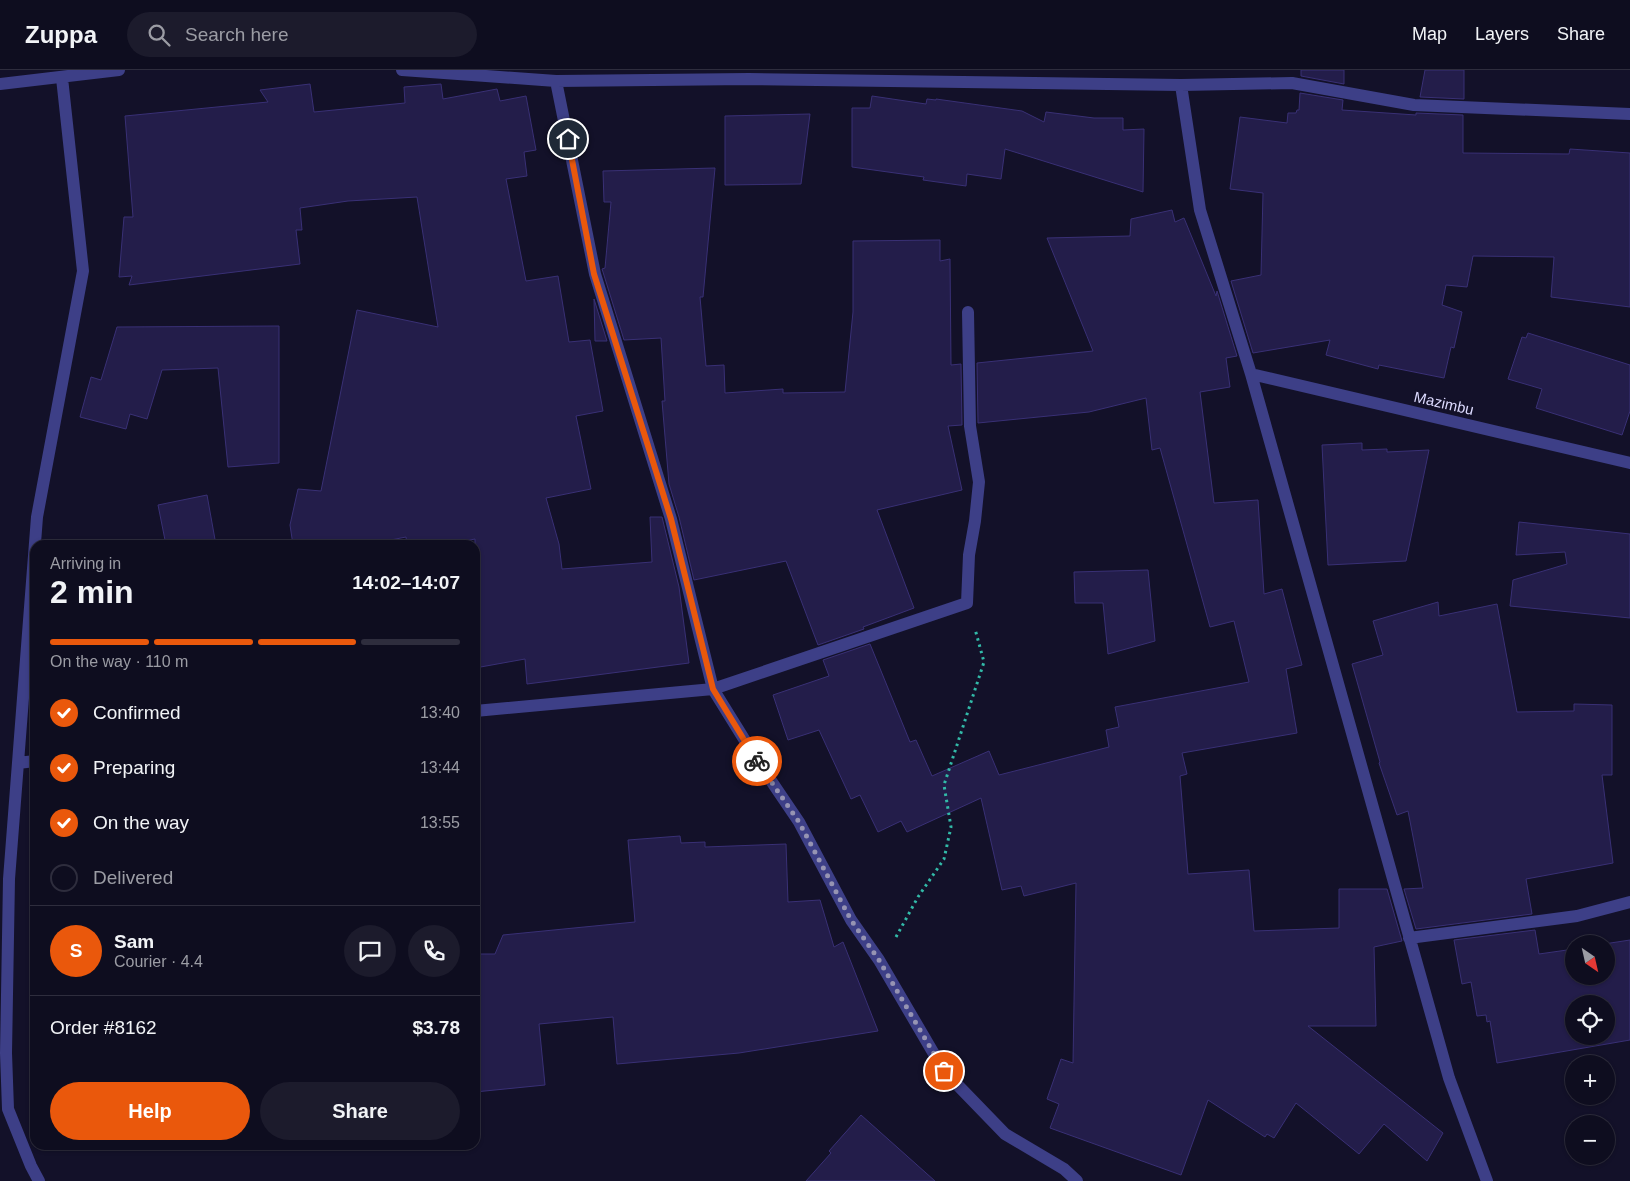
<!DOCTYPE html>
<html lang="en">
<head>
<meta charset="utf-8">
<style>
  body { margin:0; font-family:Arial,sans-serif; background:#1c1b2c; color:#f1f3f6; height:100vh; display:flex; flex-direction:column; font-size:19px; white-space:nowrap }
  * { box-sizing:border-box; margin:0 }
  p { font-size:16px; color:#9b9ca4 }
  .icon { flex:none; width:28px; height:28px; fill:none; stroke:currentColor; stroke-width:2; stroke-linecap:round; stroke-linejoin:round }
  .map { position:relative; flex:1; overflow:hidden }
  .sheet { position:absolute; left:30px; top:470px; width:450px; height:610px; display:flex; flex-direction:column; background:#0e0d1f; border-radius:15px; box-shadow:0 1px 4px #0004,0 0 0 1px #2e2d3d }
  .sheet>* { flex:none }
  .needle { width:32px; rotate:146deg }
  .controls { position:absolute; left:1565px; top:865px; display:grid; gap:10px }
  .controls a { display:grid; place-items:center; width:50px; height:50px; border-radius:50%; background:#0e0d1f; box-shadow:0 1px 4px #0004,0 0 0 1px #2e2d3d; font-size:25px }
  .pin { position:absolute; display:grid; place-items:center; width:42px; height:42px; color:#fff; margin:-21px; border:2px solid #fff; border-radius:50%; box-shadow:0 1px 5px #0007 }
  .courier { position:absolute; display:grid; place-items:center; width:50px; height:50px; margin:-25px; border:4px solid #ea580c; border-radius:50%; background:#fff; color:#222; box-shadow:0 1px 6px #0007 }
  .headline em { font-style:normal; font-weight:700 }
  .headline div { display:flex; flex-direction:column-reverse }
  .headline { display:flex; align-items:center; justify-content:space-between; height:85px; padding:0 20px }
  h1 { font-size:32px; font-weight:700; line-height:38px }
  .bar { display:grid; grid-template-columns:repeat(4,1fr); gap:8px 5px; align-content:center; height:60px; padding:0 20px }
  .bar i { height:6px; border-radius:4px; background:#2e2d3d }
  .bar .on { background:#ea580c }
  .bar p { grid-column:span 4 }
  .line { display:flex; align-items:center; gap:12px; padding:0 20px; border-top:1px solid #2e2d3d }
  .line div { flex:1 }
  .round { display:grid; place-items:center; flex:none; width:52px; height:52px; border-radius:26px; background:#1c1b2c }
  ol { padding:0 20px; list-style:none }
  li { display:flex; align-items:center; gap:15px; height:55px }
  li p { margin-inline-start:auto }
  li .icon { padding:5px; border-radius:50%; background:#ea580c; color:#fff; stroke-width:4 }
  li:last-child { color:#9b9ca4 }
  li i { width:28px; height:28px; border:2px solid #2e2d3d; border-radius:50% }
  .button { display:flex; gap:10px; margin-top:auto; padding:10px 20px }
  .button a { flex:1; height:58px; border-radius:30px; background:#ea580c; color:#fff; font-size:20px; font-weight:700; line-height:58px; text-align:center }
  .button a+a { background:#1c1b2c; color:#f1f3f6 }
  header { display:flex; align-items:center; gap:30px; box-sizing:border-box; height:70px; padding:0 25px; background:#0e0d1f; border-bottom:1px solid #2e2d3d }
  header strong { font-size:24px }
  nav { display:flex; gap:28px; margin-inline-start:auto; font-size:18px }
  .search { width:350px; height:45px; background:#1c1b2c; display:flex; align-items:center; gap:12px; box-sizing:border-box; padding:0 18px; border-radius:28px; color:#9b9ca4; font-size:19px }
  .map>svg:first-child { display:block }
</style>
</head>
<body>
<header>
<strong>Zuppa</strong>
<div class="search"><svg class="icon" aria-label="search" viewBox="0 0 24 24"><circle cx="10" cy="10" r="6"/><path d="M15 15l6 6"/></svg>Search here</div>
<nav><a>Map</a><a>Layers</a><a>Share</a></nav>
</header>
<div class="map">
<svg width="1630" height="1111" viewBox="0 0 1630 1111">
  <rect width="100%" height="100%" fill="#131129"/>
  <!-- building -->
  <path fill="#231d4a" stroke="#393075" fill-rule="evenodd" d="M1301,0H1344V14L1301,6Z
    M1425,0H1464V29L1420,27Z
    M310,14L314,42L405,33L404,17L441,14L443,29L497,19L500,31L526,26L536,80L524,82L527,106L506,109L526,211L558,206L569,272L590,270L603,341L576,346L591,419L546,428L559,474L562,499L652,492L650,447H662L679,517L689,593L527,614L525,589L475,598V469L446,475H407L406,467L365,475H293L290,455L298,419L321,421L357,240L438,257L417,127L348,131L300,138L302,160H296L300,194L129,215L132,206L119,207L124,147H133L125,46L268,32L260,20Z
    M1300,23L1343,30L1342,40L1416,45V43L1463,45V83L1569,84L1570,79L1630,83V237L1551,227L1554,187L1473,186L1467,217L1446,215L1442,235L1462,242L1454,278L1451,277L1444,308L1379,295L1378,299L1326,285L1330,270L1253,283L1231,211L1261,205L1263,123L1230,119L1240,47L1287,53L1288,43H1296L1297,40H1299Z
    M872,26L926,34L927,29L936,30V29L1022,41L1044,52L1046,42L1094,48H1123V60L1144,59L1143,122L1005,79L1001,109L967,104L966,116L923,110L924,107L852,97V38H870Z
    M810,44L801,114L725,115V46Z
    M715,98L703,227H700L706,296L724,295L725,323L783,319V323L845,322L853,242V171L940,170V191L950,189L951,295L961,294L962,355L948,356L962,420L877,440L914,538L863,557L864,559L818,575L786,491L694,510L679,447L669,414L662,331H665L661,268L624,270L603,202L602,199L605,198L611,132H604L603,101Z
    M1172,140L1175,152L1184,148L1216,226L1217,221L1237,286L1226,288L1230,317L1200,322L1214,433L1258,430L1264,524L1282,519L1302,595L1286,599L1297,663L1182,683L1187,704L1180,706L1188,804L1249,800L1254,861L1339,858V819H1387L1402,871L1374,877L1376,956H1308L1443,1063L1427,1091L1384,1054L1359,1084L1296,1033L1274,1068L1267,1064L1265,1067L1208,1030L1181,1105L1050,1058L1059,1034L1047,1029L1061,989L1073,993L1076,813L1024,826L1021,816L1002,820L981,728L907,762L901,751L878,762L860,725L851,729L819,660L788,670L773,625L829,606L823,590L870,574L910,672L916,670L932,706L989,681L999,705L1109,677L1106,660L1119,657L1115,637L1249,612L1234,551L1210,557L1160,378L1152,380L1146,328L1089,342L978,353L977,293L1093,281L1047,168L1130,166L1131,149Z
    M594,229L607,271H595Z
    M279,256V393L228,397L218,298L162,300L147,349L130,344L126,359L80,347L91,307L101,310L117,257Z
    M1528,263L1630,295V341L1622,365L1536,338L1542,319L1508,309L1522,267L1526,268Z
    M1362,373V380L1387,379V382L1429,380L1406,491L1328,495L1322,375Z
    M207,425L216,475H166L158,435Z
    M1519,452L1630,464V548L1510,536L1513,510L1567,494L1565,482L1516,485Z
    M1148,500L1155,571L1108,584L1103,533H1075L1074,502Z
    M1438,532L1439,546L1497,534L1517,642L1574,641V634L1612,635V705H1602L1613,793L1526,809L1532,844L1416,859L1404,819L1423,818L1408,741L1397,745L1379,693L1380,692L1352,594L1383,585L1373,551Z
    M680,766L681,773L705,772V777L786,774L788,832L820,830L834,877L843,872L878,961L739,983L617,994L613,947L539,954L545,1015L475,1022V884H495L503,865L635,852L628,770Z
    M1535,860L1539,884L1574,879V906H1606V874H1604L1630,870V970L1497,993L1490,951L1487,952L1486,945L1477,946L1471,912L1462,914L1454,870ZM1574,934H1606V966H1574Z
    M861,1045L935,1111H806L831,1083L829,1081Z"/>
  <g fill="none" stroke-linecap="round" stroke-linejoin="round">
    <!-- path -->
    <path stroke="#32baa8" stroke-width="3" stroke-dasharray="2.5 4" stroke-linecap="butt" d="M896,867L918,827L944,789L951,757L944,715L984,592L975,559"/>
    <!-- minor -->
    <path stroke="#3d3f87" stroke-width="12" d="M402,0L556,11L749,9L1181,15L1292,13L1414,35L1630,44
      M556,11L595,204L671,449L713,619L757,690L799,752L851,850L879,890L944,1001L1005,1064L1064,1099L1077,1111
      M0,14L119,0
      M1181,15L1200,140L1251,304L1449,1008L1487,1111
      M1251,304L1630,393
      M475,641L713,619L967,533L969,485L975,451L979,412L970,356L968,242
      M18,693L35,691
      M1409,868L1577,846L1630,832
      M39,1111L31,1096L8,1039L6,983L9,809L37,447L83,201L62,8"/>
  </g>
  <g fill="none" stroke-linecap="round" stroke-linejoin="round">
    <!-- done -->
    <path stroke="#9694b3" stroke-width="5" stroke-dasharray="0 9" d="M757,691L799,752L851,850L879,890L944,1001"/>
    <!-- route -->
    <path stroke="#ea580c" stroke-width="6" d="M568,69L594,204L671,449L713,619L757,691"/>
  </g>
  <g text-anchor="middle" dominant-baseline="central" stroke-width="4" stroke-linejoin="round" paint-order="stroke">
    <!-- street labels -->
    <g font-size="15" fill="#dcdafe" stroke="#131129">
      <text transform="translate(1444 333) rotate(13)">Mazimbu</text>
    </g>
  </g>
</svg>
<div class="controls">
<a><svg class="needle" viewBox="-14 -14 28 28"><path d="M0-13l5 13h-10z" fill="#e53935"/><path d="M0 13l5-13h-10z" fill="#9b9ca4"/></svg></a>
<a><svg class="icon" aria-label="locate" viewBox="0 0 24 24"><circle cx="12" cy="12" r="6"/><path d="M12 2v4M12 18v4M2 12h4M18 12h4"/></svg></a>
<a>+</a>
<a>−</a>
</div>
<div class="pin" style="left:944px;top:1001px;background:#ea580c"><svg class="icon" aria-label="bag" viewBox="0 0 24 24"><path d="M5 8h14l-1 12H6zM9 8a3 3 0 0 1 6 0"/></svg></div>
<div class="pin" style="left:568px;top:69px;background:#1f2937"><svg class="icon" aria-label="home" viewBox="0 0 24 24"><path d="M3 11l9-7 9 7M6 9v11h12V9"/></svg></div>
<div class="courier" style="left:757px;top:691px"><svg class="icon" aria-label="bike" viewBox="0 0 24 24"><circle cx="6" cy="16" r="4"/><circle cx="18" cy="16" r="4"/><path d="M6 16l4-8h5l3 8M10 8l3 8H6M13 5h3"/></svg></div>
<section class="sheet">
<div class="headline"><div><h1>2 min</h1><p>Arriving in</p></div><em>14:02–14:07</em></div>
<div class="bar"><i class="on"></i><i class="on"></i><i class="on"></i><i></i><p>On the way · 110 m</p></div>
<ol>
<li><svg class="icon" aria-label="check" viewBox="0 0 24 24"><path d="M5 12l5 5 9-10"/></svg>Confirmed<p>13:40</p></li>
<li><svg class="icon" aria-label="check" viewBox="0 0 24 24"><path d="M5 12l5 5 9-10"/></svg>Preparing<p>13:44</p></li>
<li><svg class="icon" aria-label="check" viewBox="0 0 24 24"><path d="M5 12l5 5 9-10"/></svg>On the way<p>13:55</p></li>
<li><i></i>Delivered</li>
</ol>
<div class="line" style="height:90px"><b class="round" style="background:#ea580c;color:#fff">S</b><div><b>Sam</b><p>Courier · 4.4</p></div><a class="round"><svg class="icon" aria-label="chat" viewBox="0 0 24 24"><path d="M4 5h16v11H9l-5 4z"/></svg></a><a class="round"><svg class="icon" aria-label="phone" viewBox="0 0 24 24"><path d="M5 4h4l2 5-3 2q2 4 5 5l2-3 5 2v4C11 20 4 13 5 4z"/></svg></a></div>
<div class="line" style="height:65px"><div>Order #8162</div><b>$3.78</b></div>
<div class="button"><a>Help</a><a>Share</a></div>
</section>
</div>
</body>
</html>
